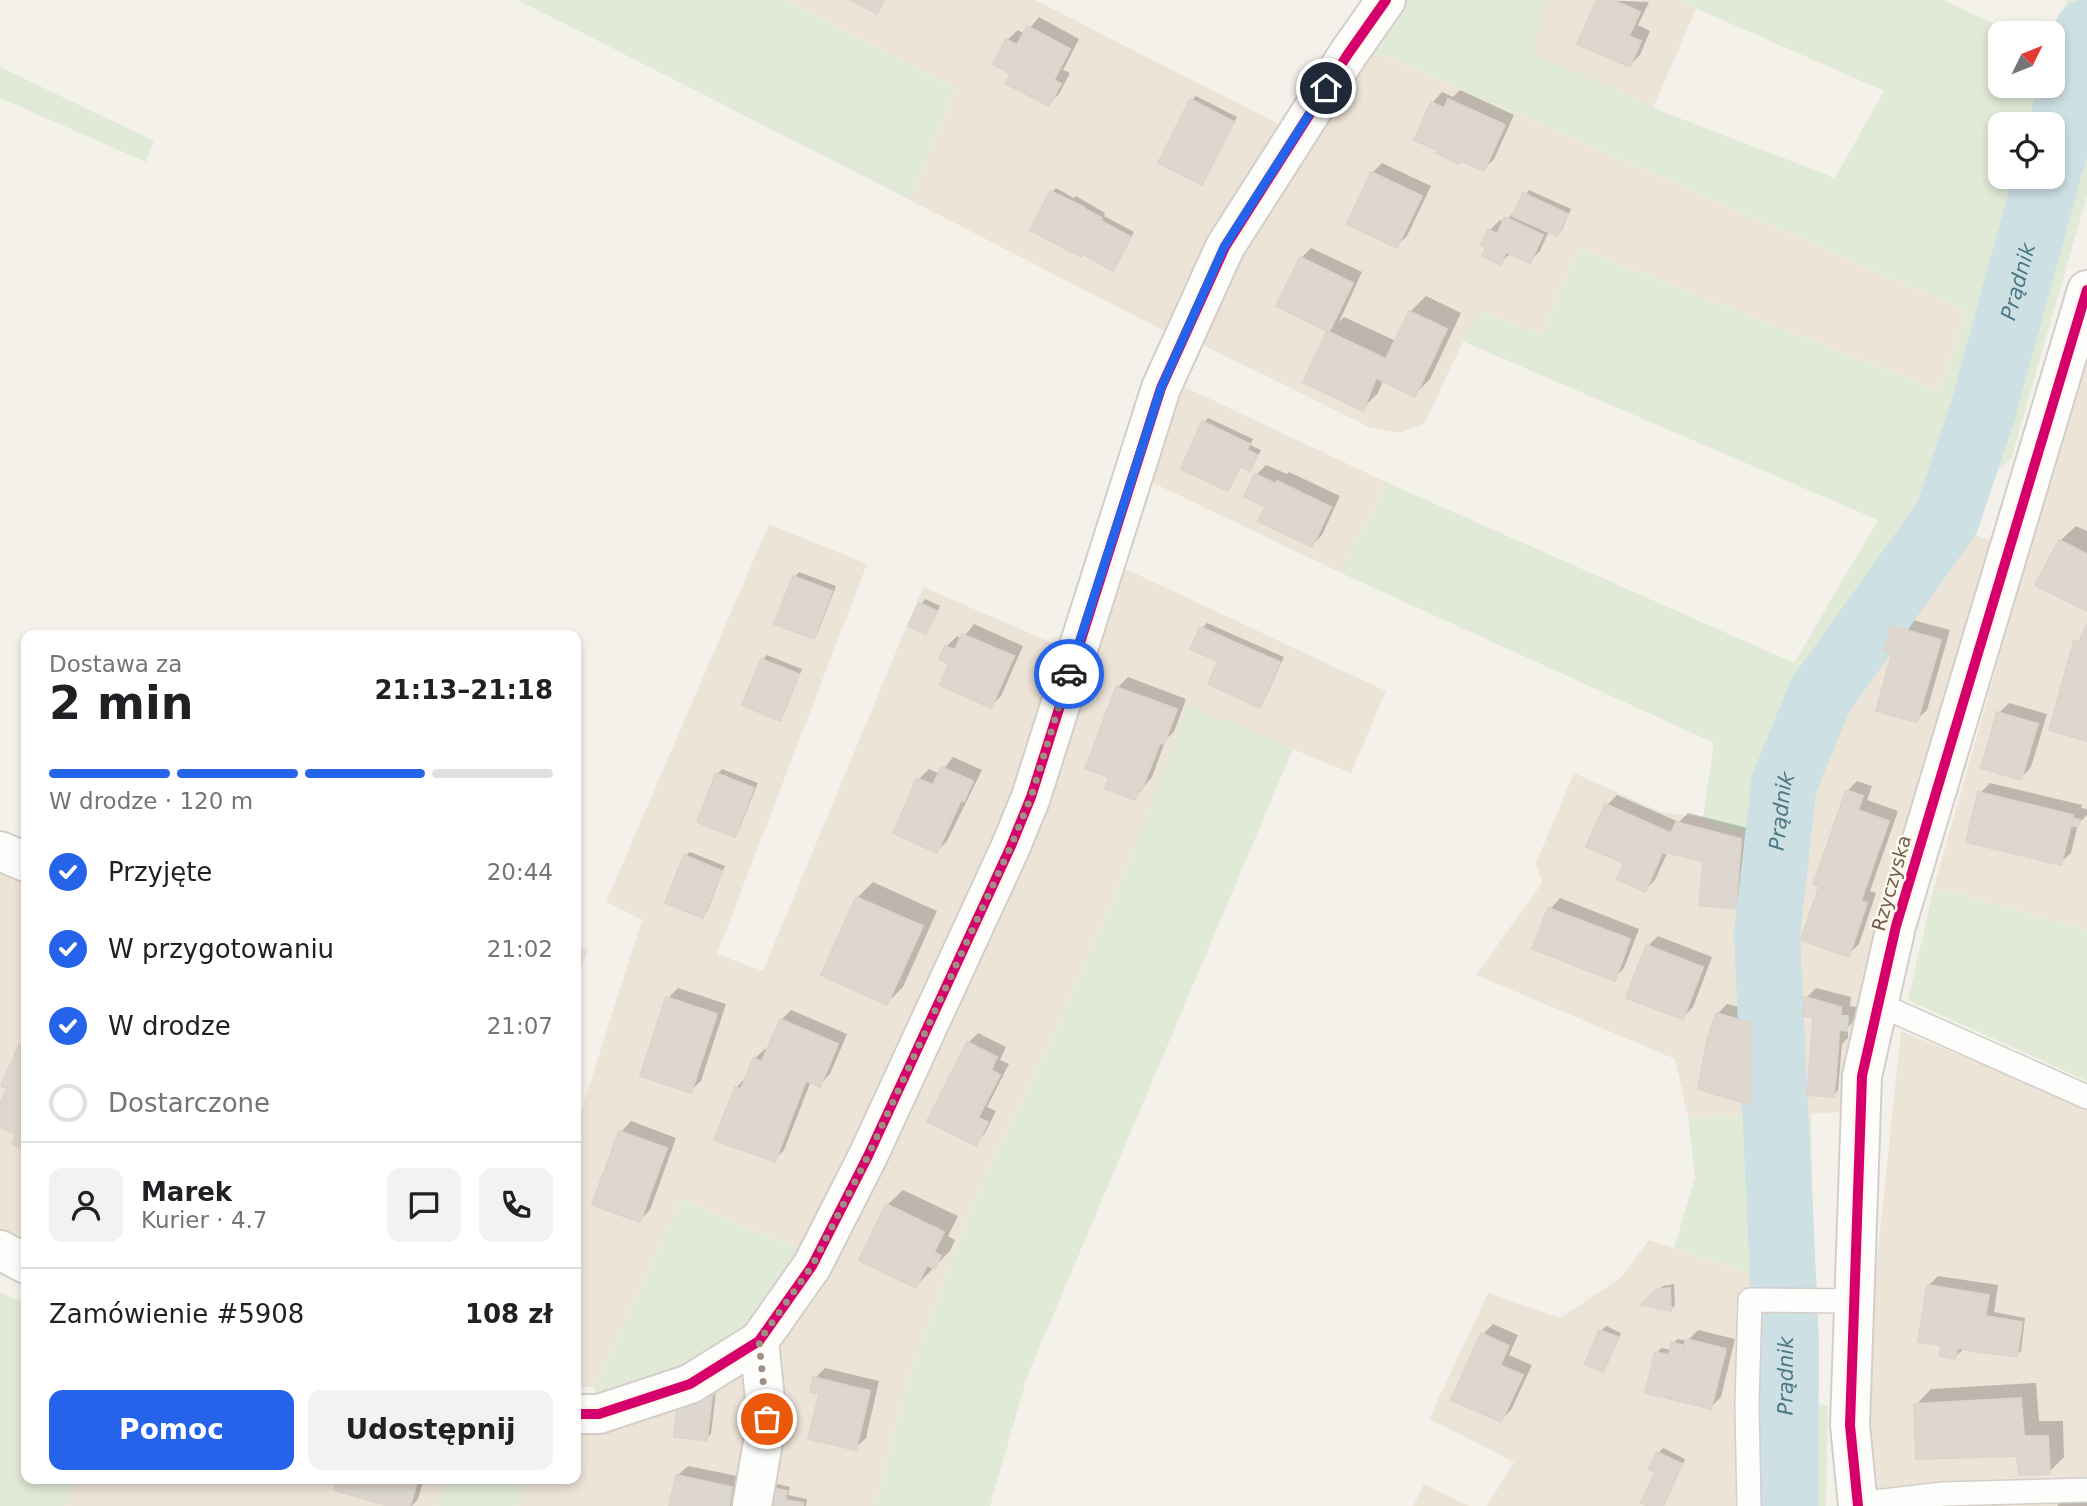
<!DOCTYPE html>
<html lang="pl">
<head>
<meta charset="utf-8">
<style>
  body { margin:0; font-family:"DejaVu Sans",sans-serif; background:#f2f2f2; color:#202124; height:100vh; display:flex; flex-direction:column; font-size:26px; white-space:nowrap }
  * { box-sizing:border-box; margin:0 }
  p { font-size:23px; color:#757577 }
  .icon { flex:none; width:38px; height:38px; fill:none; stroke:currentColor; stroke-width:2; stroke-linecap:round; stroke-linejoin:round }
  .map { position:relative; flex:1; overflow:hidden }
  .side { position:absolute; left:21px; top:630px; width:560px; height:854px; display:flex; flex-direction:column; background:#fff; border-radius:14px; box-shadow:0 4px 10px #0003 }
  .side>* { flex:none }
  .needle { width:46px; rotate:47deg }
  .fabs { position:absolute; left:1988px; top:21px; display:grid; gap:14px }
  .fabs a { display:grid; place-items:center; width:77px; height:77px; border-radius:14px; background:#fff; box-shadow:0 4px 10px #0003; font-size:35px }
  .pin { position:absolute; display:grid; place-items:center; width:60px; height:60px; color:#fff; margin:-30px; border:4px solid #fff; border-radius:50%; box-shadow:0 2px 7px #0007 }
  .courier { position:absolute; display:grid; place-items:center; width:70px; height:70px; margin:-35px; border:5px solid #2563eb; border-radius:50%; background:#fff; color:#222; box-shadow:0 2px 9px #0007 }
  .head em { font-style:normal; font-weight:600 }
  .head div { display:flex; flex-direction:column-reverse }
  .head { display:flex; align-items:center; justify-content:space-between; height:119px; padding:0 28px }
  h1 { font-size:46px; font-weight:600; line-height:52px }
  .bar { display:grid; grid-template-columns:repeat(4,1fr); gap:10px 7px; align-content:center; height:84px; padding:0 28px }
  .bar i { height:9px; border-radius:5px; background:#e0e0e0 }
  .bar .on { background:#2563eb }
  .bar p { grid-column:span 4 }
  .line { display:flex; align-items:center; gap:18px; padding:0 28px; border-top:2px solid #e0e0e0 }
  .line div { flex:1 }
  .round { display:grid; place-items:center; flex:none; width:74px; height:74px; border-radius:14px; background:#f2f2f2 }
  ol { padding:0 28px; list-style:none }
  li { display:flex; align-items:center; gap:21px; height:77px }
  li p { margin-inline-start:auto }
  li .icon { padding:7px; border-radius:50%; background:#2563eb; color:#fff; stroke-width:4 }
  li:last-child { color:#757577 }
  li i { width:38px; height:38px; border:4px solid #e0e0e0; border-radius:50% }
  .cta { display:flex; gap:14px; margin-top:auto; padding:14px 28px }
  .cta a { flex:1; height:80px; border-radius:14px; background:#2563eb; color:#fff; font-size:28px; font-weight:600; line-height:80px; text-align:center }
  .cta a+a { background:#f2f2f2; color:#202124 }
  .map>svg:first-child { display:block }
</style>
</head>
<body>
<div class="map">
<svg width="2087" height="1506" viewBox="0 0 2087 1506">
  <rect width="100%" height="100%" fill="#f4f1ea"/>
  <!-- residential -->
  <path fill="#ede4d8" d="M786,0H1035L1288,129L1170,334L910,200L955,89Z
    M1546,0H1677L1696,9L1653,108L1531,52Z
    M1365,47L1966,311L1939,391L1579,248L1541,334L1478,310L1424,424L1399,433L1369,427L1205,346L1199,339L1241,241Z
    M2087,347V930L1934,887Z
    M1185,387L1388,483L1339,572L1145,479Z
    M769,524L867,564L717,954L763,971L923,587L1064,648L970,912L806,1252L681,1200L595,1387H576V1127L642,920L606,902Z
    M1951,527L1993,541L1849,1112L1688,1117L1675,1059L1476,975L1542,883L1536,863L1574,773L1661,812L1703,818L1783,848L1809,745L1851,670Z
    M1117,565L1386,691L1351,773L1188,706L1126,870L1050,1043L974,1200L909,1376L875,1506H519L526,1479H576V1431L789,1323Z
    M0,863L26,874V1245L0,1232Z
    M576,944L588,949L576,986Z
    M1901,1031L2087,1108V1506H1872L1865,1375Z
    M1649,1240L1763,1277L1762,1443L1765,1506H1487L1514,1462L1429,1419L1488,1293L1560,1318L1620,1278Z
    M74,1479H446L437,1506H64Z
    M1424,1484L1469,1506H1413Z"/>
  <!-- green -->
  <path fill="#e0ead6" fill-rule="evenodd" d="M518,0H786L955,89L910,200Z
    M1399,0H1546L1532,52L1653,108L1835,178L1884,91L1677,0H1943L2014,33H2000V86H2053V51L2067,0H2087V196L2011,459L1978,487L1851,670L1809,744L1783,848L1802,864L1782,950L1749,937L1758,890L1760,839L1703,818L1714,743L1339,572L1388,483L1794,663L1878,520L1462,341L1478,310L1541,334L1579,248L1939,391L1966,311L1365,47ZM2000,124H2053V177H2000Z
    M0,67L154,141L146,162L0,98Z
    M1188,705L1293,749L1027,1377L990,1506H875L909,1376L974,1200L1050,1043L1126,870Z
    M1934,887L2087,930V1081L1908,1000Z
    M1762,987L1796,1000L1799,1113H1811L1814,1285L1763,1277L1674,1248L1695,1177L1688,1117L1761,1115Z
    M681,1200L806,1252L766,1304L741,1329L704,1356L661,1381L594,1398L595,1387Z
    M0,1292L26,1304V1479H74L64,1506H0Z
    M1762,1309L1817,1311L1800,1399L1828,1406L1826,1506H1768Z
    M446,1479H526L519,1506H437Z"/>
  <!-- shadow -->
  <path fill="#0003" d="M1599,0L1649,2L1638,25L1650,31L1640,55L1630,65Z
    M1039,17L1079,39L1063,70L1070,73L1059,94L1048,104L1013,74L1007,40L1018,30L1025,34Z
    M1460,90L1514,115L1494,159L1484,169L1432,103L1442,92L1453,97Z
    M1196,96L1237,117L1206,178L1201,183L1192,100Z
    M1382,163L1431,186L1407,236L1397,246L1372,173Z
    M1056,188L1074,198L1076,196L1105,213L1104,216L1134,232L1112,269L1052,192Z
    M1529,190L1571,209L1562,230L1557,234L1549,231L1540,251L1530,261L1511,253L1500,263L1490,230L1500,220L1505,223Z
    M1311,248L1362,272L1339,322L1344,317L1396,341L1410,312L1426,296L1461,313L1430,379L1414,395L1383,380L1378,393L1362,409L1305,382L1329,330L1301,258Z
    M1208,418L1253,439L1250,445L1261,450L1250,469L1242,465L1228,489L1204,422Z
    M1266,465L1287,474L1289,472L1340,496L1322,535L1312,545L1268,506L1256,475Z
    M2076,526L2087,531V609L2060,541Z
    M799,572L836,586L818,632L813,637L795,577Z
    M925,599L940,606L930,627L925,632L921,604Z
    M1902,617L1950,630L1927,710L1916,720L1894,651L1892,627Z
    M1207,623L1284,657L1264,701L1260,705L1220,660L1193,648L1202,628Z
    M974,624L1023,646L1001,696L991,706L952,663L946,647L957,636L962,639Z
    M767,655L802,669L784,714L780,719L744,704L763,659Z
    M1128,677L1186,699L1174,732L1166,739L1152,777L1134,798L1112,776L1117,688Z
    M2009,703L2047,714L2031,767L2021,778L1999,713Z
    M953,757L982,770L947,841L937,851L919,779L929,769L940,774Z
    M722,769L758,783L739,830L735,835L699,821L717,774Z
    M1857,781L1872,786L1867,800L1898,811L1870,891L1876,893L1859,944L1848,955L1804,939L1822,885L1847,791Z
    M1990,783L2082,805L2081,808L2087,809V815L2078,824L2071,853L2060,863L1980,793Z
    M1617,795L1679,822L1688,813L1751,829L1745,897L1735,908L1705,860L1668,851L1655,880L1645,890L1626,862L1607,805Z
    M690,852L725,866L707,912L702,916L685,856Z
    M873,882L937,911L903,987L887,1003L857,898Z
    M1560,898L1639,929L1624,968L1614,979L1535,948L1550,909Z
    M1658,936L1712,957L1693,1007L1683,1017L1648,946Z
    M678,988L726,1004L701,1081L690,1091L668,998Z
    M1816,988L1851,997L1850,1006L1857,1007L1856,1019L1848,1027V1038L1842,1044L1838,1090L1834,1095L1815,1015L1806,998Z
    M1727,1004L1761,1013V1093L1751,1103L1717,1014Z
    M791,1010L847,1034L830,1074L820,1084L811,1081L784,1150L774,1160L736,1088L746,1077L754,1059L765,1049L768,1050L781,1020Z
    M978,1033L1006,1047L1000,1060L1009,1064L987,1107L996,1111L985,1133L975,1144L968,1043Z
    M25,1041L26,1042V1148L15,1143L19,1133L0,1125V1107L9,1087L20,1046Z
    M631,1121L676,1138L650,1210L640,1220L621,1132Z
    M903,1190L958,1216L948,1236L955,1240L950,1251L916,1286L887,1205Z
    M1938,1276L1998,1285L1994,1312L2025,1318L2021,1351L2016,1356L1965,1348L1955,1357L1943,1344L1928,1286Z
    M1674,1284L1675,1305L1671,1309L1644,1304L1663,1286Z
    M1493,1324L1518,1335L1509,1355L1532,1365L1511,1410L1501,1420L1483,1334Z
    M1606,1326L1621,1333L1607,1365L1603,1370L1587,1363L1601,1331Z
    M1698,1330L1735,1339L1721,1397L1711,1407L1647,1391L1657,1353L1661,1348L1671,1350L1673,1343L1678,1339L1687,1341Z
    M825,1368L879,1381L866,1438L855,1448L821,1393L815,1378Z
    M2036,1383L2039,1421H2063L2064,1457L2049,1472L2018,1454L1916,1405L1931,1389Z
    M720,1387L716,1391L711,1434L706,1439L680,1402Z
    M1663,1448L1685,1459L1664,1505L1652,1506L1658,1453Z
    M688,1466L742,1477L736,1506H671L677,1476Z
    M339,1479H424L418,1499L412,1506H396L336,1488Z
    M773,1483L790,1487L788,1495L807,1499L806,1506H764Z
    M2087,1499V1506H2057L2062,1501Z"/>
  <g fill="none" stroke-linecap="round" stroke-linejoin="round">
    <!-- river -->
    <g stroke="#cde0e3" stroke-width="66">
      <path d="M2053,157L2087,32"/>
      <path id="s1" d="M1785,1506L1786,1340L1767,935L1784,784L1820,696L1947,518L1983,410L2047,177"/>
    </g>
  </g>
  <!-- building -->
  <path fill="#ddd7cf" stroke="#dcd5cd" stroke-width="2" d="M851,0H884L877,14Z
    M1597,0H1613L1640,12L1629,36L1641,41L1630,67L1577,44Z
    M1027,26L1070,49L1054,80L1061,84L1049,106L1005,83L1010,74L993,64L1006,39L1017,45Z
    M1190,99L1234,122L1202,185L1158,163Z
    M1448,99L1505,125L1484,171L1461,161L1459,164L1436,153L1437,150L1414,140L1431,102L1444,108Z
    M1371,172L1422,196L1397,248L1347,224Z
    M1050,191L1084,207L1083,208L1102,218L1101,221L1131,237L1113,271L1083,254L1081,257L1030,230Z
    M1523,193L1568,214L1557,236L1512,216Z
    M1505,217L1543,235L1530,263L1506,252L1501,265L1482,256L1486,247L1481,245L1488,229L1497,234Z
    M1300,257L1353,283L1329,332L1276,306Z
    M1409,311L1447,329L1415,397L1376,378L1363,411L1303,382L1327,331L1386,359Z
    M1202,421L1250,444L1247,450L1257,455L1250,471L1240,466L1228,491L1181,469Z
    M1255,474L1276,484L1277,481L1331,507L1312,547L1258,521L1265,507L1244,496Z
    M2059,540L2087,554V611L2035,585Z
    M793,576L832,591L814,639L774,624Z
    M919,603L937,611L926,634L908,626Z
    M2087,624V644L2079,642Z
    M1891,626L1941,640L1917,722L1876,711L1892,653L1884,651Z
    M1200,627L1280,662L1260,708L1208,684L1218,661L1190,649Z
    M962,634L1014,656L991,708L940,685L949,664L939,659L945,646L955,650Z
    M2074,641L2087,644V741L2049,730Z
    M761,659L799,674L780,721L742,705Z
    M1116,687L1177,709L1164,744L1160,743L1142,789L1139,788L1135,800L1105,789L1109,777L1085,769Z
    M1997,712L2038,724L2021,780L1981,768Z
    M941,767L973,781L964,801L961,800L937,853L893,833L917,778L933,785Z
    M716,773L754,788L735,837L697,822Z
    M1846,790L1863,796L1858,810L1889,821L1874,863L1827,846Z
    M1978,792L2073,815L2072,818L2080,820L2078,827L2071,825L2061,865L1966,842Z
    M1605,804L1671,833L1645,892L1617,879L1624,863L1586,847Z
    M1676,822L1741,839L1736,909L1699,905L1703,861L1663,852Z
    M1827,846L1874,863L1861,901L1813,884Z
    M684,855L722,871L703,918L665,903Z
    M1819,887L1867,903L1849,957L1801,940Z
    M856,897L923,926L887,1005L821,975Z
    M1548,908L1630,939L1615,981L1532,949Z
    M1646,945L1703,967L1683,1019L1626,998Z
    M666,997L717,1014L691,1093L640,1076Z
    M1805,997L1841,1007V1016H1848L1847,1031L1839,1030L1838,1050L1811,1048L1813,1017L1802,1016Z
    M1716,1013L1751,1023V1105L1698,1089L1707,1040Z
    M780,1019L838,1044L820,1087L762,1061Z
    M967,1042L997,1057L991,1070L1000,1075L978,1118L988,1122L976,1146L927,1121Z
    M19,1045L26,1048V1150L12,1144L16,1134L0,1127V1103L7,1088L1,1086Z
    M1811,1048L1838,1050L1834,1097L1807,1095Z
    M753,1058L806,1080L775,1162L714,1140L735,1087L741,1089Z
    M619,1131L667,1148L640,1222L592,1205Z
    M886,1204L944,1232L934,1252L941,1256L935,1269L927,1265L916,1288L859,1260Z
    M1927,1285L1989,1295L1979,1352L1958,1348L1955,1359L1939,1356L1941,1345L1918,1342Z
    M1670,1288L1671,1311L1641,1305L1656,1290Z
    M1986,1316L2022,1322L2017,1357L1979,1352Z
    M1599,1330L1618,1337L1603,1372L1585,1364Z
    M1481,1333L1509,1346L1500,1365L1523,1375L1501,1422L1451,1400Z
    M1686,1339L1726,1349L1711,1409L1671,1399Z
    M1671,1342L1684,1346L1671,1399L1645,1393L1655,1352L1669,1355Z
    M813,1377L870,1391L856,1450L808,1439L819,1394L810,1392Z
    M716,1385V1393L712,1395L707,1441L674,1437L678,1401Z
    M2021,1398L2024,1436H2048L2050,1474L2019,1475L2017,1456L1916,1459L1914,1404Z
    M1657,1452L1682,1464L1663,1506H1648L1641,1503L1655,1472L1648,1469Z
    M676,1475L732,1487L729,1506H669Z
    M337,1479H418L410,1506H389L334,1490Z
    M767,1487L787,1491L785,1500L803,1503V1506H763Z"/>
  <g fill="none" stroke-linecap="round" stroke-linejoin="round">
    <!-- lane casing -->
    <g stroke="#d3cec8" stroke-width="26">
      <path id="lane" d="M1878,1004L2087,1097
        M1858,1504L1943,1494L2087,1490
        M1749,1506L1747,1405L1750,1300L1854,1301"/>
    </g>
    <!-- street casing -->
    <g stroke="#d3cec8" stroke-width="42">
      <path id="street" d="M0,851L26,862
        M0,1250L26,1264
        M576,1414H599L690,1384L759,1341L812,1266L868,1156L1011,846L1031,797L1161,388L1225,247L1348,54L1386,0
        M752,1506L767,1419L759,1341
        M1858,1506L1850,1425L1862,1076L1896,926L2087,290"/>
    </g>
    <!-- lane -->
    <use href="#lane" stroke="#fdfdfc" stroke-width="23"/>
    <!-- street -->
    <use href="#street" stroke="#fdfdfc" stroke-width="38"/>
    <!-- cycleway casing -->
    <g stroke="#fdf7ea" stroke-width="15">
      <path id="cycleway" d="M576,1414H599L690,1384L759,1341L812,1266L868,1156L1011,846L1031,797L1161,388L1225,247L1348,54L1386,0
        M1858,1506L1850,1425L1862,1076L1896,926L2087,290"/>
    </g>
    <!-- cycleway -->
    <use href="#cycleway" stroke="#d6006c" stroke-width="10"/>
  </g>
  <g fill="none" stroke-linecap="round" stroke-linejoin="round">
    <!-- done -->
    <path stroke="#9e9084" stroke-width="7" stroke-dasharray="0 12.6" d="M767,1419L759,1341L812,1266L868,1156L1011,846L1031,797L1069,674"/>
    <!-- route -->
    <path stroke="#2563eb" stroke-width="9" d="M1069,674L1161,388L1224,247L1326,88"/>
  </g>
  <g text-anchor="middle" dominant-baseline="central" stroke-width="5" stroke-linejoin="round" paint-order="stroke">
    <!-- street labels -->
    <g font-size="19" fill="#6f5b4d" stroke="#fdf7ea">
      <text transform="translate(1891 883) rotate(-74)">Rzyczyska</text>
    </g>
    <!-- water labels -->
    <g font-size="21" font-style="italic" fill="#4d7886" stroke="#fdf7ea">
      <text stroke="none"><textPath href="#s1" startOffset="1284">Prądnik</textPath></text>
      <text stroke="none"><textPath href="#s1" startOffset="696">Prądnik</textPath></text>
      <text stroke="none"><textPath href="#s1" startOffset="130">Prądnik</textPath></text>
    </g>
  </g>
</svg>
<div class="fabs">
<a><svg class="needle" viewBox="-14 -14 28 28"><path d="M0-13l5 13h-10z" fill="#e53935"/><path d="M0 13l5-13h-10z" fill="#757577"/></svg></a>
<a><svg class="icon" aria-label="locate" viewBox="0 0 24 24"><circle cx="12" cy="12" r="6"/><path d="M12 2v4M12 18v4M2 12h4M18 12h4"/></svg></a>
</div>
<div class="pin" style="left:767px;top:1419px;background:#ea580c"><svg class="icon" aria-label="bag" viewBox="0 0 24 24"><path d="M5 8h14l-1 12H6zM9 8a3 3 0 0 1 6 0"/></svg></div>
<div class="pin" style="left:1326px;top:88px;background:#1f2937"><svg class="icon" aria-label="home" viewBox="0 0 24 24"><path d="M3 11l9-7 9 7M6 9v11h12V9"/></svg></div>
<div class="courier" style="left:1069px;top:674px"><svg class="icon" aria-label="car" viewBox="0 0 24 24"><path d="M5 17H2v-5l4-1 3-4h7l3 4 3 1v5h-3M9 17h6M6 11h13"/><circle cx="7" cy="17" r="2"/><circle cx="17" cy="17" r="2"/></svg></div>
<section class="side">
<div class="head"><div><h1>2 min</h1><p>Dostawa za</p></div><em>21:13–21:18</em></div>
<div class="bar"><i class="on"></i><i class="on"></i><i class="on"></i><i></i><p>W drodze · 120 m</p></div>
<ol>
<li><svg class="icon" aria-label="check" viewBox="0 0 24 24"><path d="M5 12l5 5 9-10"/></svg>Przyjęte<p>20:44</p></li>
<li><svg class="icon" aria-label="check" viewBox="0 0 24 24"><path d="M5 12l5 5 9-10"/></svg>W przygotowaniu<p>21:02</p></li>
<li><svg class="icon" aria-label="check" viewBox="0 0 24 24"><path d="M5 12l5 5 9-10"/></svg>W drodze<p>21:07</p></li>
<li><i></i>Dostarczone</li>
</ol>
<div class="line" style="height:126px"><a class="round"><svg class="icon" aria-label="person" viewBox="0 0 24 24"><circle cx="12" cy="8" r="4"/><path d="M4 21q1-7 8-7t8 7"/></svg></a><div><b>Marek</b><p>Kurier · 4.7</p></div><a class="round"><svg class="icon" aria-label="chat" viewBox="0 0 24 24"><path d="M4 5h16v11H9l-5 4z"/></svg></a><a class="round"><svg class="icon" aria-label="phone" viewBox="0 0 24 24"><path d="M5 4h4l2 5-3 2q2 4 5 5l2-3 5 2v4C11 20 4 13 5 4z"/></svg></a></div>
<div class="line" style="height:91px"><div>Zamówienie #5908</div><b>108 zł</b></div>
<div class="cta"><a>Pomoc</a><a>Udostępnij</a></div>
</section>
</div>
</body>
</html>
